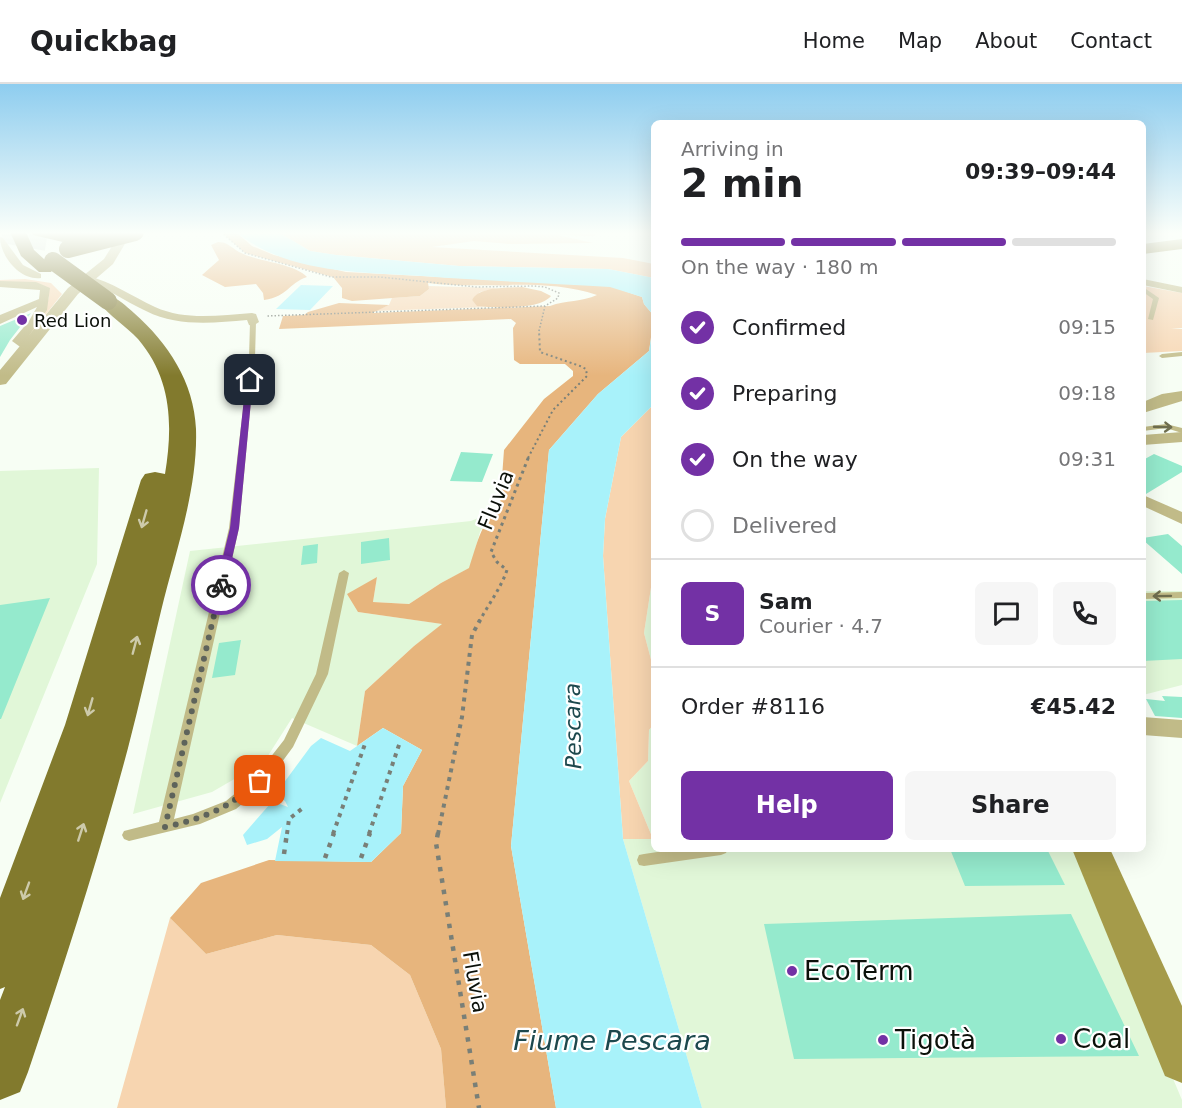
<!DOCTYPE html>
<html lang="en">
<head>
<meta charset="utf-8">
<style>
  body { margin:0; font-family:"DejaVu Sans",sans-serif; background:#f6f6f6; color:#202124; height:100vh; display:flex; flex-direction:column; font-size:22px; white-space:nowrap }
  * { box-sizing:border-box; margin:0 }
  p { font-size:20px; color:#757577 }
  .icon { flex:none; width:33px; height:33px; fill:none; stroke:currentColor; stroke-width:2; stroke-linecap:round; stroke-linejoin:round }
  .map { position:relative; flex:1; overflow:hidden }
  .drawer { position:absolute; left:651px; top:36px; width:495px; height:732px; display:flex; flex-direction:column; background:#fff; border-radius:9px; box-shadow:0 6px 24px #0002 }
  .drawer>* { flex:none }
  .pin { position:absolute; display:grid; place-items:center; width:51px; height:51px; color:#fff; margin:-26px; border-radius:12px; box-shadow:0 3px 9px #0006 }
  .courier { position:absolute; display:grid; place-items:center; width:60px; height:60px; margin:-30px; border:4px solid #7331a5; border-radius:50%; background:#fff; color:#222; box-shadow:0 2px 8px #0007 }
  .headline em { font-style:normal; font-weight:700 }
  .headline div { display:flex; flex-direction:column-reverse }
  .headline { display:flex; align-items:center; justify-content:space-between; height:102px; padding:0 30px }
  h1 { font-size:39px; font-weight:700; line-height:45px }
  .bar { display:grid; grid-template-columns:repeat(4,1fr); gap:9px 6px; align-content:center; height:72px; padding:0 30px }
  .bar i { height:8px; border-radius:4px; background:#e0e0e0 }
  .bar .on { background:#7331a5 }
  .bar p { grid-column:span 4 }
  .line { display:flex; align-items:center; gap:15px; padding:0 30px; border-top:2px solid #e0e0e0 }
  .line div { flex:1 }
  .round { display:grid; place-items:center; flex:none; width:63px; height:63px; border-radius:9px; background:#f6f6f6 }
  ol { padding:0 30px; list-style:none }
  li { display:flex; align-items:center; gap:18px; height:66px }
  li p { margin-inline-start:auto }
  li .icon { padding:6px; border-radius:50%; background:#7331a5; color:#fff; stroke-width:4 }
  li:last-child { color:#757577 }
  li i { width:33px; height:33px; border:3px solid #e0e0e0; border-radius:50% }
  .primary-button { display:flex; gap:12px; margin-top:auto; padding:12px 30px }
  .primary-button a { flex:1; height:69px; border-radius:9px; background:#7331a5; color:#fff; font-size:24px; font-weight:700; line-height:69px; text-align:center }
  .primary-button a+a { background:#f6f6f6; color:#202124 }
  header { display:flex; align-items:center; gap:36px; box-sizing:border-box; height:84px; padding:0 30px; background:#fff; border-bottom:2px solid #e0e0e0 }
  header strong { font-size:28px }
  nav { display:flex; gap:33px; margin-inline-start:auto; font-size:21px }
  .map>svg:first-child { display:block }
</style>
</head>
<body>
<header>
<strong>Quickbag</strong>
<nav><a>Home</a><a>Map</a><a>About</a><a>Contact</a></nav>
</header>
<div class="map">
<svg width="1182" height="1024" viewBox="0 0 1182 1024">
  <rect width="100%" height="100%" fill="#f7fef4"/>
  <!-- built -->
  <path fill="#e1f7d8" d="M99,384L97,480L0,719V387Z
    M490,429L480,448L470,484L441,499L409,520L373,518L377,493L358,528L443,540L414,562L365,607L357,662L292,634L264,678L212,708L133,730L190,467L471,437Z
    M654,484V587L644,549Z
    M1143,507H1182V601L1143,611Z
    M654,640V765H1076L1182,1016V1024H702L623,755H653L629,697L648,677L649,646Z"/>
  <!-- green -->
  <path fill="#f7d5b0" d="M278,148H596L595,152L558,151L593,159L511,160L474,157L432,163L623,174L654,180V194L608,185L459,182L336,171L310,167Z
    M25,195L51,199L62,210L24,258C34,243 53,222 48,204L0,199V196Z
    M428,202L498,204L480,208L472,216L478,222L487,223L374,227L389,221L392,214L420,212L429,205Z
    M1143,202L1182,209V244H1171L1182,245V267L1143,269Z
    M654,320V484L644,549L654,587V640L649,646L648,677L629,697L653,755H623L603,472L605,435L621,353Z
    M170,834L206,870L277,851L371,861L410,891L441,965L446,1024H117Z"/>
  <!-- forest -->
  <path fill="#e7b57d" d="M221,148H236L252,162L274,171L346,188L610,202L642,213L644,220L654,232L649,267L598,310L549,366L511,762L556,1024H446L441,965L410,891L371,861L277,851L206,870L170,834L201,799L269,776L371,778L401,749L403,702L422,666L383,644L357,662L365,607L414,562L442,540L358,528L347,510L377,493L373,518L409,520L441,499L469,484C477,460 481,438 500,421L504,366L544,315L573,292V287L565,280H520L514,276L513,244L516,239L511,235L279,245L283,232L304,231L308,228L339,219L389,221L372,229L550,222C566,216 582,218 597,211C544,193 483,206 428,199L429,205L420,212L352,217L342,214V204L333,193L245,169Z
    M218,158C227,158 231,163 239,168C257,178 294,179 307,193C287,200 289,212 264,216L263,209L256,200L225,203L202,191L219,176L211,161Z
    M522,203L541,207L551,212C540,226 494,224 477,222L472,216C479,202 507,204 522,203Z"/>
  <!-- water -->
  <path fill="#a8f2fa" d="M236,148H278L310,167L336,171L459,182L608,185L654,194V232L644,220L642,213L610,203C548,199 485,197 423,192C360,188 288,190 236,148Z
    M301,201L333,202L310,226L276,225Z
    M654,238V320L621,353L605,435L603,472L623,755L702,1024H556L511,762L549,366L598,310L649,267Z
    M383,644L422,666L403,702L401,749L371,778L275,777L282,743L267,755L247,761L243,751L270,720L277,719L288,723L285,717L278,712L280,704L311,662L321,654L350,667Z"/>
  <!-- building -->
  <path fill="#95eacd" d="M31,229L10,256L0,273V242Z
    M461,368L493,370L482,398L450,397Z
    M1154,370L1182,382V388L1146,410L1143,409V376Z
    M1168,450L1182,462V490L1143,456V454Z
    M389,454L390,476L361,480V458Z
    M318,460L317,479L301,481L303,462Z
    M50,514L1,635H0V521Z
    M1182,516V575L1143,577V517Z
    M241,556L235,591L212,594L219,559Z
    M1162,612L1182,613V634L1155,632L1146,615L1165,617Z
    M950,765H1047L1065,801L965,802Z
    M1071,830L1139,972L794,975L764,840Z"/>
  <g fill="none" stroke-linecap="round" stroke-linejoin="round">
    <!-- motorway-tunnel -->
    <path stroke="#d4dad1" stroke-width="18" stroke-dasharray="18 9" stroke-linecap="butt" d="M2,150L47,158"/>
    <!-- path-far4 -->
    <path stroke="#797f77" stroke-width="1.5" stroke-dasharray="1.5 2" stroke-linecap="butt" d="M221,148L245,169L331,193H380L476,203L534,202L545,203L559,209L558,214L545,222L266,232
      M539,247L545,222"/>
    <!-- path-far3 -->
    <path stroke="#797f77" stroke-width="2" stroke-dasharray="2 3" stroke-linecap="butt" d="M528,374L553,326L587,292L586,285L580,282L540,268L539,246"/>
    <!-- path-far2 -->
    <path stroke="#797f77" stroke-width="3" stroke-dasharray="3 4" stroke-linecap="butt" d="M479,538C488,521 501,504 507,486L497,478L491,468L529,372"/>
    <!-- path-far1 -->
    <path stroke="#797f77" stroke-width="4" stroke-dasharray="4 5" stroke-linecap="butt" d="M287,750L289,735L304,723
      M333,750L365,660
      M369,750L400,658
      M438,750L462,633L472,551L480,536"/>
    <!-- path -->
    <path stroke="#797f77" stroke-width="4.5" stroke-dasharray="4.5 7" stroke-linecap="butt" d="M438,749L436,759L479,1024
      M284,770L287,749
      M325,774L334,749
      M361,774L370,749"/>
    <!-- service -->
    <path fill="#c1bb88" fill-rule="evenodd" d="M1143,203L1159,214L1153,236L1148,235L1153,215L1143,208Z
      M253,236L256,238L255,274L239,444L174,735L193,730L226,717L255,693L284,656L316,590L339,489L344,486L349,489L328,590L293,663L265,701L236,725L200,740L129,757L124,755L122,751L124,747L159,738L229,444L249,274L250,238Z
      M1182,268V272L1162,274L1159,272L1162,270Z
      M1166,340L1182,344V349L1166,344L1143,347V343Z
      M1182,508V514L1143,515V509Z
      M677,765H728L726,769L721,771L644,782L639,781L637,776L639,771L644,770Z"/>
    <!-- minor -->
    <path fill="#c1bb88" fill-rule="evenodd" d="M0,153L3,154L23,181L41,190V194C20,197 0,172 0,153Z
      M87,192C113,198 131,212 155,223C186,237 220,231 252,229L256,230L259,238L253,242L249,241L247,236C213,239 178,243 146,227C124,217 107,203 83,197L82,195Z
      M1143,195L1182,203V209L1143,201Z
      M0,197L36,198L50,204L47,226L26,256L33,262L31,265H23L12,257L29,237L37,223L0,240V231L39,215L40,206L0,203Z
      M1182,348V358L1143,361V351Z
      M1143,411L1182,428V440L1143,422Z
      M1143,633L1182,636V654L1143,651Z"/>
    <!-- tertiary -->
    <path fill="#c1bb88" fill-rule="evenodd" d="M123,150L129,153L113,180L78,210L6,300L0,301V286L68,204L104,175L119,151Z
      M1182,307V317L1143,329V318L1162,310Z"/>
    <!-- secondary -->
    <path fill="#a59b4a" fill-rule="evenodd" d="M1072,765H1110L1182,922V999L1165,992Z"/>
    <!-- trunk -->
    <path fill="#827a2d" fill-rule="evenodd" d="M1182,155V165L1143,170V160Z
      M108,211C118,214 126,222 134,229C168,259 194,298 196,345C198,406 175,469 161,527C150,572 140,618 128,664C99,773 64,881 28,988L20,1008L0,1016V916L5,903L0,905V814L65,641L141,396L145,390L155,388L165,390C173,341 172,295 138,255C126,242 109,232 98,217L101,213Z"/>
    <!-- motorway -->
    <path fill="#786f29" fill-rule="evenodd" d="M10,148H26L34,166L54,184L51,188H39L21,172Z
      M31,148H113L105,153L63,158L33,151Z"/>
    <!-- motorway-bridge -->
    <path stroke="#786f29" stroke-width="18" d="M68,165L135,148
      M53,177L108,217"/>
  </g>
  <!-- one-way arrows -->
  <defs><path id="oneway-shaft" d="M-6 0H5M1.5-3L5.5 0L1.5 3" fill="none" stroke-width="1.6" stroke-linecap="round" stroke-linejoin="round" transform="scale(1.5)"/></defs>
  <g stroke="#6f6e4f">
    <use href="#oneway-shaft" transform="translate(1163 343) rotate(2)"/>
    <use href="#oneway-shaft" transform="translate(1162 512) rotate(179)"/>
  </g>
  <g stroke="#cdcaab">
    <use href="#oneway-shaft" transform="translate(144 435) rotate(106)"/>
    <use href="#oneway-shaft" transform="translate(135 561) rotate(-75)"/>
    <use href="#oneway-shaft" transform="translate(90 623) rotate(106)"/>
    <use href="#oneway-shaft" transform="translate(81 748) rotate(-72)"/>
    <use href="#oneway-shaft" transform="translate(26 807) rotate(110)"/>
    <use href="#oneway-shaft" transform="translate(20 933) rotate(-70)"/>
  </g>
  <!-- sky -->
  <linearGradient id="sky" x2="0" y2="1"><stop stop-color="#8ecdef"/><stop offset="0.51" stop-color="#fbfffa"/><stop offset="1" stop-color="#fbfffa" stop-opacity="0"/></linearGradient>
  <rect width="1182" height="292" fill="url(#sky)"/>
  <!-- route -->
  <path fill="#7331a5" d="M250,293L253,296L239,444L226,501L221,505L216,501L230,444L246,296Z"/>
  <g fill="none" stroke-linecap="round" stroke-linejoin="round">
    <!-- done -->
    <path stroke="#5e635b" stroke-width="6" stroke-dasharray="0 10.8" d="M221,501L165,743C208,733 226,725 260,697"/>
  </g>
  <!-- markers -->
  <g fill="#7331a5" stroke="#fff" stroke-width="2">
    <circle cx="22" cy="236" r="6"/>
    <circle cx="792" cy="887" r="6"/>
    <circle cx="1061" cy="955" r="6"/>
    <circle cx="883" cy="956" r="6"/>
  </g>
  <g text-anchor="middle" dominant-baseline="central" stroke-width="4.5" stroke-linejoin="round" paint-order="stroke">
    <!-- far-poi labels -->
    <g font-size="18" fill="#0b1009" stroke="#fff" text-anchor="start">
      <text x="34" y="236">Red Lion</text>
    </g>
    <!-- street labels -->
    <g font-size="21" fill="#0b1009" stroke="#fff">
      <text transform="translate(496 416) rotate(-68)">Fluvia</text>
      <text transform="translate(475 898) rotate(80)">Fluvia</text>
    </g>
    <!-- water labels -->
    <g font-size="22" font-style="italic" fill="#1c484d" stroke="#fff">
      <text transform="translate(573 642) rotate(-91)">Pescara</text>
    </g>
    <!-- near-poi labels -->
    <g font-size="26" fill="#0b1009" stroke="#fff" text-anchor="start">
      <text x="804" y="887">EcoTerm</text>
      <text x="1073" y="955">Coal</text>
      <text x="895" y="956">Tigotà</text>
    </g>
    <!-- near-water labels -->
    <g font-size="27" font-style="italic" fill="#1c484d" stroke="#fff">
      <text x="612" y="956">Fiume Pescara</text>
    </g>
  </g>
</svg>
<div class="pin" style="left:260px;top:697px;background:#ea580c"><svg class="icon" aria-label="bag" viewBox="0 0 24 24"><path d="M5 8h14l-1 12H6zM9 8a3 3 0 0 1 6 0"/></svg></div>
<div class="pin" style="left:250px;top:296px;background:#1f2937"><svg class="icon" aria-label="home" viewBox="0 0 24 24"><path d="M3 11l9-7 9 7M6 9v11h12V9"/></svg></div>
<div class="courier" style="left:221px;top:501px"><svg class="icon" aria-label="bike" viewBox="0 0 24 24"><circle cx="6" cy="16" r="4"/><circle cx="18" cy="16" r="4"/><path d="M6 16l4-8h5l3 8M10 8l3 8H6M13 5h3"/></svg></div>
<section class="drawer">
<div class="headline"><div><h1>2 min</h1><p>Arriving in</p></div><em>09:39–09:44</em></div>
<div class="bar"><i class="on"></i><i class="on"></i><i class="on"></i><i></i><p>On the way · 180 m</p></div>
<ol>
<li><svg class="icon" aria-label="check" viewBox="0 0 24 24"><path d="M5 12l5 5 9-10"/></svg>Confirmed<p>09:15</p></li>
<li><svg class="icon" aria-label="check" viewBox="0 0 24 24"><path d="M5 12l5 5 9-10"/></svg>Preparing<p>09:18</p></li>
<li><svg class="icon" aria-label="check" viewBox="0 0 24 24"><path d="M5 12l5 5 9-10"/></svg>On the way<p>09:31</p></li>
<li><i></i>Delivered</li>
</ol>
<div class="line" style="height:108px"><b class="round" style="background:#7331a5;color:#fff">S</b><div><b>Sam</b><p>Courier · 4.7</p></div><a class="round"><svg class="icon" aria-label="chat" viewBox="0 0 24 24"><path d="M4 5h16v11H9l-5 4z"/></svg></a><a class="round"><svg class="icon" aria-label="phone" viewBox="0 0 24 24"><path d="M5 4h4l2 5-3 2q2 4 5 5l2-3 5 2v4C11 20 4 13 5 4z"/></svg></a></div>
<div class="line" style="height:78px"><div>Order #8116</div><b>€45.42</b></div>
<div class="primary-button"><a>Help</a><a>Share</a></div>
</section>
</div>
</body>
</html>
